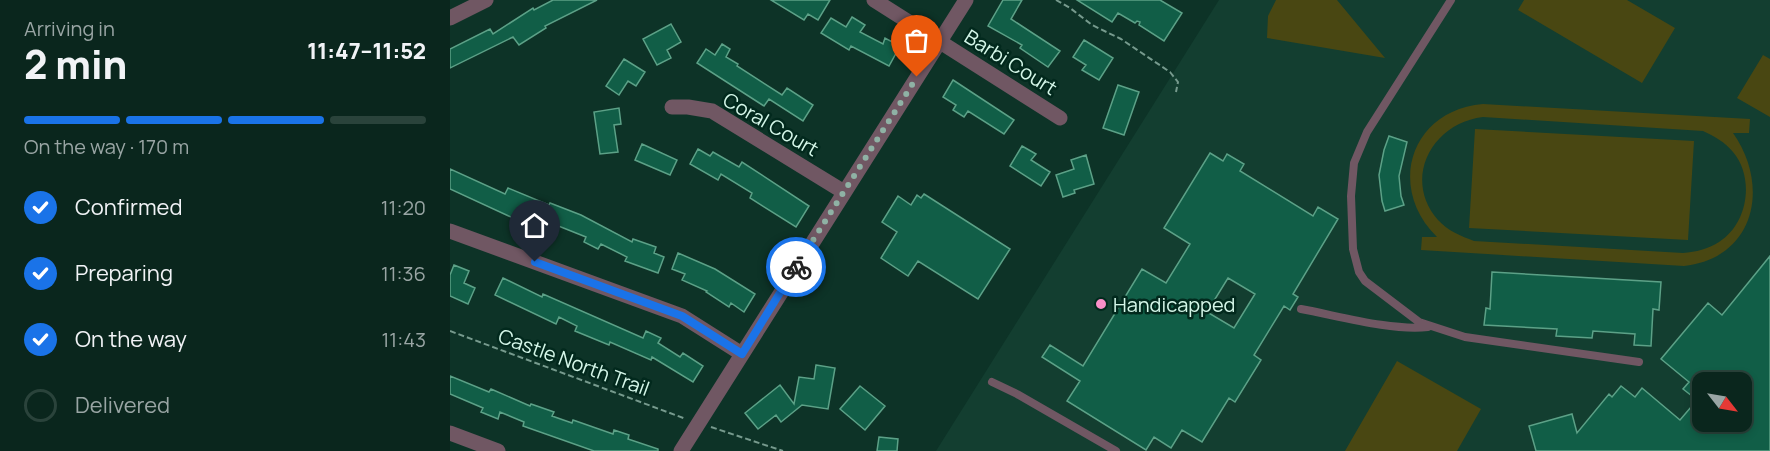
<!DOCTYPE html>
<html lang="en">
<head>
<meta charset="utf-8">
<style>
  body { margin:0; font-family:Manrope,sans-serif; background:#132e26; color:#f1f3f6; height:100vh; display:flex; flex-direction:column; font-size:22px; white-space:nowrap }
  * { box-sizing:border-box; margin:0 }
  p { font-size:20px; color:#99a5a4 }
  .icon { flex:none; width:33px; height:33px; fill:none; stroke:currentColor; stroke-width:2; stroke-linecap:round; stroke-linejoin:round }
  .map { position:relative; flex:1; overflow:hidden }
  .sheet { display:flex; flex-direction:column; background:#0a261d; width:450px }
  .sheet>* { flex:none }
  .needle { width:39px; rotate:121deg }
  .buttons { position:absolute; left:1242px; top:372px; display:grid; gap:12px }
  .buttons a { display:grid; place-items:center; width:60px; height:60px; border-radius:12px; background:#0a261d; box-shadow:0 3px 9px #0003,0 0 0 2px #2a433b; font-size:30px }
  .pin { position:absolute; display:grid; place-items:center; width:51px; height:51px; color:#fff; margin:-62px -26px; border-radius:50% 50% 50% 0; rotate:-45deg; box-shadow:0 0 6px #0007 }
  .pin .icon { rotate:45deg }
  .courier { position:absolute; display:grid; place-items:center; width:60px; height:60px; margin:-30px; border:4px solid #1a73e8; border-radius:50%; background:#fff; color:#222; box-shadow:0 2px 8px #0007 }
  .summary em { font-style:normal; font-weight:800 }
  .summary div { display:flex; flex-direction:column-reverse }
  .summary { display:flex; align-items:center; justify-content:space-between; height:102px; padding:0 24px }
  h1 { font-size:39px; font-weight:800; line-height:45px }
  .bar { display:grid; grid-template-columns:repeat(4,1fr); gap:9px 6px; align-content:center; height:72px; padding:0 24px }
  .bar i { height:8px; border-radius:4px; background:#2a433b }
  .bar .on { background:#1a73e8 }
  .bar p { grid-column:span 4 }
  ol { padding:0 24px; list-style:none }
  li { display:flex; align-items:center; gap:18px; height:66px }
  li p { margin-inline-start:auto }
  li .icon { padding:6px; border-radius:50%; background:#1a73e8; color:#fff; stroke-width:4 }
  li:last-child { color:#99a5a4 }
  li i { width:33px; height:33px; border:3px solid #2a433b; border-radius:50% }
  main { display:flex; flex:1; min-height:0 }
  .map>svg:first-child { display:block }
</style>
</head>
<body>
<main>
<section class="sheet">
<div class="summary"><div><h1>2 min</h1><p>Arriving in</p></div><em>11:47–11:52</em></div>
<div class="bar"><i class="on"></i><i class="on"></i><i class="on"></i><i></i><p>On the way · 170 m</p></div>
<ol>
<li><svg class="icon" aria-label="check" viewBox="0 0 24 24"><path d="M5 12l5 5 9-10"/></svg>Confirmed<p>11:20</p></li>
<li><svg class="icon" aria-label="check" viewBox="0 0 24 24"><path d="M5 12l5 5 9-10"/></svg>Preparing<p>11:36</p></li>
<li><svg class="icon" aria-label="check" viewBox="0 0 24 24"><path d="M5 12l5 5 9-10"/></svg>On the way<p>11:43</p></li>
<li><i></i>Delivered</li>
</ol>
</section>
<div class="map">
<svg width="1320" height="451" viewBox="0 0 1320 451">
  <rect width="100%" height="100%" fill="#0d3327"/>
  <!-- built -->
  <path fill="#133e30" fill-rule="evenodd" d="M769,0H1320V451H486ZM1252,382H1292V422H1252Z"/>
  <!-- green -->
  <path fill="#494712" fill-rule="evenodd" d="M826,0H887L935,58L817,38L818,16Z
    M1074,0H1177L1225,28L1192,83L1068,10Z
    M1313,55L1320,59V117L1287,98Z
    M1033,104L1300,119L1299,133H1283C1320,185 1306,258 1234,266L971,250L972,237H987C936,187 961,110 1033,104ZM1033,117L1253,131C1264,136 1275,142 1283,152C1305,178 1298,224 1269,242C1258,249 1246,252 1233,253L1024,241C1011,236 998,231 988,220C952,179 982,123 1033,117Z
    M1025,129L1244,141L1238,240L1019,228Z
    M947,361L1031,409L1007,451H895Z"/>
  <!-- building -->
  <path fill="#115e47" stroke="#5ca187" stroke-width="1.5" fill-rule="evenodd" d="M103,0H147L95,26L96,28L69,45L63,37L0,68V49L40,29L43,34L83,8L84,10Z
    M321,0H380L368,20L358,14L354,20Z
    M553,0H572L561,19L610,51L598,67L570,48L572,45L538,26Z
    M627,0H710L732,13L714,41L689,25L690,22L687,21L685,23L668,13L662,22Z
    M402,17L415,25L410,32L433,44L435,38L450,46L439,66L401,46L399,50L371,33L381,18L396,27Z
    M221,24L231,42L217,50L221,58L207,65L193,39Z
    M634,40L663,58L649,80L632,70L636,65L623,57Z
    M272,44L280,49L276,57L288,64L287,66L332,95L337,88L363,105L353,121L319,99L314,106L247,63L256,49L265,55Z
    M174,59L195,72L186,86L178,81L169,95L156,86Z
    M503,80L564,120L554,134L518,111L514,117L503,110L506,105L493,97Z
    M668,85L689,92L674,135L653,128Z
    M169,108L171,124L164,125L168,152L150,154L144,112Z
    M939,136L957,142L949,176L951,196L954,205L935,211L932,201L929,175L934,150Z
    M192,144L227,160L220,175L185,160Z
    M572,146L586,154L581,160L600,172L591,186L560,166Z
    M248,149L260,156L263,152L289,167L292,162L359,206L346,227L300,198L302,193L271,174L268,180L240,164Z
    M760,153L773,161L777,154L794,164L790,171L863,216L868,207L888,219L843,294L848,297L840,310L834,306L804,355L811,360L785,402L779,398L752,442L732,430L721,448L704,437L696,450L617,401L630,381L592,357L600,345L633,366L692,269L716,283L740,244L714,228ZM778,278L805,294L784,328L757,312Z
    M636,155L644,184L624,190L625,193L613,197L606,175L624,169L621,160Z
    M0,169L55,194L58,188L99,205L100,203L131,215L182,242L183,239L206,247L204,253L214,257L208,273L175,261L177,257L151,244L148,249L134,242L136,237L106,225L103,234L90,228L93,221L67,209L63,218L0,189Z
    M474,194L560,249L528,299L468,261L458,276L431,258L447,232L432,222L448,196L461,205L467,195L471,198Z
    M228,253L265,269L305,294L294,312L281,303L279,307L256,292L257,291L232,280L235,274L222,269Z
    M1320,256V451H1086L1079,426L1122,414L1127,433L1159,394L1162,397L1171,386L1185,397L1192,388L1230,420L1247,400L1233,389L1239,382L1211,359L1258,303L1272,315ZM1252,382H1292V422H1252Z
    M4,265L19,271L14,283L25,288L18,304L0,296V275Z
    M1042,272L1211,282L1209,310L1203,309L1201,346L1184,345L1185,334L1143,331L1142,338L1106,336L1107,329L1034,325L1036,308L1040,309Z
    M53,278L92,297L93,294L193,338L196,331L211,338L208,343L230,357L233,353L253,366L243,382L202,357L201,360L160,342L159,345L125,331L127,326L109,317L106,324L45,295Z
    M366,365L385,368L378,409L352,405L331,422L326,415L308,429L295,413L330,385L344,404L349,377L364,379Z
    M0,376L39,392L41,389L80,406L81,404L104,412L102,416L122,423L123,420L163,434L164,430L179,435L178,439L208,449V451H144L73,426L74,422L50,412L48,419L31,412L33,408L0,394Z
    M410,386L435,406L415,430L390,409Z
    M429,437L448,439L447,451H427Z"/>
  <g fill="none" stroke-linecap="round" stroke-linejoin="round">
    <!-- path -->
    <path stroke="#769a8d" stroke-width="2" stroke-dasharray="6 3" stroke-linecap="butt" d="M606,0L620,8L642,25L671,39L720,72L728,82L726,92
      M0,331L236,419
      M261,427L333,451"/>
    <!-- lane -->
    <path stroke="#705763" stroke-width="8" d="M1001,0L917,132L904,163L901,196L903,249L909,272L915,281L969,322L1015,337L1189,362
      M851,309C889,316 941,331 978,327
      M542,382L567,394L666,451"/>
    <!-- street -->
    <path stroke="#705763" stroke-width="15" d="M424,0L610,118
      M0,18L36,0
      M222,107H238L262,111L394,192
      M0,231L232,316L292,354
      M0,433L48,451
      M231,451L516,0"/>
  </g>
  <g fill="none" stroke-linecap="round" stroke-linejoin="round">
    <!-- done -->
    <path stroke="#8fb2a5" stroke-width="6" stroke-dasharray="0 10.8" d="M346,267L467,77"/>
    <!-- route -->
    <path stroke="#1a73e8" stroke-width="8" d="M85,262L232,316L292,354L346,267"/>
  </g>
  <!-- markers -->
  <circle fill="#fa8fc8" stroke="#02291d" stroke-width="2" cx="651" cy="304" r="6"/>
  <g text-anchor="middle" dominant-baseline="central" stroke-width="5" stroke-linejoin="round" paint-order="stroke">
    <!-- street labels -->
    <g font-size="20" fill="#d5f7e9" stroke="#02291d">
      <text transform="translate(561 62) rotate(32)">Barbi Court</text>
      <text transform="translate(321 124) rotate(30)">Coral Court</text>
      <text transform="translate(124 362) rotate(20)">Castle North Trail</text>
    </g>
    <!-- poi labels -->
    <g font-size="20" fill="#d5f7e9" stroke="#02291d" text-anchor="start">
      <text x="663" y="304">Handicapped</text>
    </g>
  </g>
</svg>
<div class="buttons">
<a><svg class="needle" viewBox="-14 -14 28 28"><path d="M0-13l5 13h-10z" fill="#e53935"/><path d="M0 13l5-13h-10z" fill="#99a5a4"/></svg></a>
</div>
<div class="pin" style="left:467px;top:77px;background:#ea580c"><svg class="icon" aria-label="bag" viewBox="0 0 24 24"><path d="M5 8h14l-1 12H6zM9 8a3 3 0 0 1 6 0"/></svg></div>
<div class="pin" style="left:85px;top:262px;background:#1f2937"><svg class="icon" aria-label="home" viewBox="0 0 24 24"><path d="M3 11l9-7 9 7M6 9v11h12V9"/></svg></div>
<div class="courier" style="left:346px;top:267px"><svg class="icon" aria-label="bike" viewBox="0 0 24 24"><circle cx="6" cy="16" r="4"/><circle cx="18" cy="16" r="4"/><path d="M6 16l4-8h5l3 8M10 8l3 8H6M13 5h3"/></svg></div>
</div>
</main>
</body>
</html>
